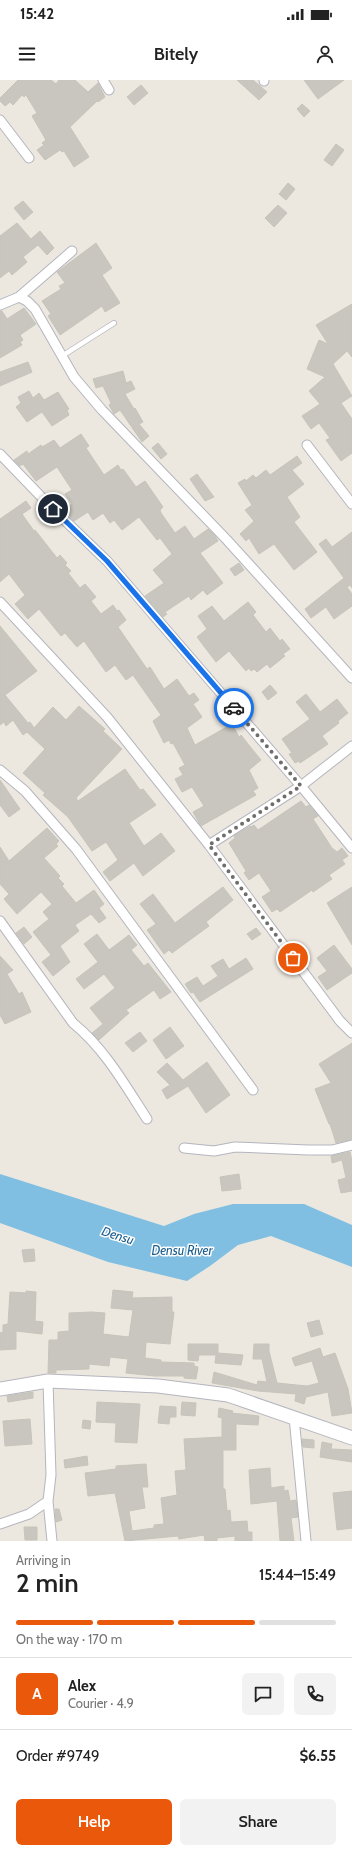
<!DOCTYPE html>
<html lang="en">
<head>
<meta charset="utf-8">
<style>
  body { margin:0; font-family:Cabin,sans-serif; background:#f2f2f2; color:#222; height:100vh; display:flex; flex-direction:column; font-size:15px; white-space:nowrap }
  * { box-sizing:border-box; margin:0 }
  p { font-size:13px; color:#767676 }
  .icon { flex:none; width:22px; height:22px; fill:none; stroke:currentColor; stroke-width:2; stroke-linecap:round; stroke-linejoin:round }
  .map { position:relative; height:1461px; overflow:hidden }
  .drawer { display:flex; flex-direction:column; background:#fff; flex:1 }
  .drawer>* { flex:none }
  .pin { position:absolute; display:grid; place-items:center; width:34px; height:34px; color:#fff; margin:-17px; border:2px solid #fff; border-radius:50%; box-shadow:0 1px 4px #0007 }
  .courier { position:absolute; display:grid; place-items:center; width:40px; height:40px; margin:-20px; border:3px solid #1a73e8; border-radius:50%; background:#fff; color:#222; box-shadow:0 1px 5px #0007 }
  .head em { font-style:normal; font-weight:600 }
  .head div { display:flex; flex-direction:column-reverse }
  .head { display:flex; align-items:center; justify-content:space-between; height:68px; padding:0 16px }
  h1 { font-size:26px; font-weight:600; line-height:30px }
  .bar { display:grid; grid-template-columns:repeat(4,1fr); gap:6px 4px; align-content:center; height:48px; padding:0 16px }
  .bar i { height:5px; border-radius:3px; background:#e0e0e0 }
  .bar .current { background:#ea580c }
  .bar p { grid-column:span 4 }
  .line { display:flex; align-items:center; gap:10px; padding:0 16px; border-top:1px solid #e0e0e0 }
  .line div { flex:1 }
  .round { display:grid; place-items:center; flex:none; width:42px; height:42px; border-radius:6px; background:#f2f2f2 }
  .action { display:flex; gap:8px; margin-top:auto; padding:8px 16px }
  .action a { flex:1; height:46px; border-radius:6px; background:#ea580c; color:#fff; font-size:16px; font-weight:600; line-height:46px; text-align:center }
  .action a+a { background:#f2f2f2; color:#222 }
  .status { display:flex; justify-content:space-between; align-items:center; height:28px; padding:0 20px; background:#fff; direction:ltr }
  .status svg { height:11px; fill:currentColor }
  header { display:flex; justify-content:space-between; align-items:center; height:52px; padding:0 16px; background:#fff; font-size:18px; font-weight:600 }
  .map>svg:first-child { display:block }
</style>
</head>
<body>
<div class="status"><b>15:42</b><svg viewBox="0 0 49 12"><path d="M0 12V9h3v3zM5 12V6h3v6zM10 12V3h3v9zM15 12V0h3v12zM26 1h20v11H26zM47 4h2v5h-2z"/></svg></div>
<header><svg class="icon" aria-label="menu" viewBox="0 0 24 24"><path d="M4 6h16M4 12h16M4 18h16"/></svg>Bitely<svg class="icon" aria-label="person" viewBox="0 0 24 24"><circle cx="12" cy="8" r="4"/><path d="M4 21q1-7 8-7t8 7"/></svg></header>
<div class="map">
<svg width="352" height="1461" viewBox="0 0 352 1461">
  <rect width="100%" height="100%" fill="#ece8e0"/>
  <!-- water -->
  <path fill="#80bfe1" d="M0,1094L164,1146L194,1134L233,1124H304L352,1145V1187L271,1156L238,1165L210,1186L187,1201L108,1182L0,1143Z"/>
  <!-- building -->
  <path fill="#c8c6be" stroke="#c7c4ba" d="M18,0H51L56,4L59,0H75L88,12L98,3L105,17L98,22L97,21L70,47L89,77L74,87L64,71L62,72L60,70L45,80L37,70L44,65L42,63L46,60L32,36L37,33L26,15L24,17L22,15L13,25L10,22L5,26L0,21V18Z
    M237,0H253L267,12L259,20Z
    M304,0H344L318,19Z
    M141,5L148,13L134,25L127,17Z
    M302,24L310,31L304,37L297,29Z
    M336,64L344,70L332,86L324,80Z
    M288,103L295,109L286,120L279,114Z
    M23,121L33,132L24,140L14,128Z
    M278,125L287,133L274,147L265,138Z
    M17,143L31,159L40,151L54,168L47,175L38,165L23,177L27,182L12,195L9,191L0,198V156Z
    M96,163L112,188L102,195L120,223L105,232L102,226L60,255L48,236L51,234L42,221L61,209L59,206L65,203L57,192Z
    M352,224V277L347,271L333,284L352,316L341,323L352,339V373L341,381L326,360L330,358L319,343L311,349L302,336L320,324L309,311L325,297L307,289L319,260L328,264L316,245Z
    M24,228L36,244L20,255L23,260L20,262L22,265L0,278V231H2L7,239Z
    M28,282L32,292L0,306V292Z
    M123,291L126,303L131,301L135,309L125,314L134,329L135,328L143,342L139,344L149,356L142,362L120,330L114,334L109,325L111,323L103,306L96,308L93,299Z
    M29,311L33,318L39,313L44,320L58,312L69,329L67,330L69,335L52,346L42,332L27,342L16,327L21,323L18,317Z
    M81,354L89,366L86,368L104,395L118,385L121,390L123,389L136,407L145,401L163,427L160,430L161,433L175,453L185,446L194,459L208,449L215,456L218,461L200,473L223,503L207,515L203,510L191,520L189,516L165,532L167,534L163,537L145,516L164,503L153,490L172,474L160,458L157,460L139,437L122,450L114,440L110,443L103,433L93,440L88,432L74,441L64,429L72,424L65,414L72,410L57,387L36,401L23,384L20,386L14,380L27,371L28,374L41,365L42,367L54,360L60,368Z
    M158,363L167,374L161,379L152,368Z
    M297,376L302,383L292,390L304,404L287,417L300,437L294,442L317,472L294,490L274,464L259,474L249,458L246,461L240,454L254,441L245,430L252,425L238,403L245,399L246,401L253,395L256,398L266,390L270,395Z
    M197,394L214,417L205,421L190,399Z
    M26,421L31,428L22,434L34,451L35,450L57,478L60,475L67,483L65,485L71,491L68,493L80,508L85,504L96,517L91,521L101,534L113,525L117,531L119,530L126,540L118,547L147,589L150,587L164,609L177,599L189,616L194,613L199,620L193,624L202,637L187,648L195,665L232,644L239,657L241,655L248,664L261,680L249,690L258,708L253,711L256,715L201,746L193,732L204,726L192,707L182,712L175,699L183,695L179,688L185,685L173,663L171,664L169,660L164,663L153,641L161,635L133,595L126,600L115,585L106,592L84,561L77,567L65,553L61,556L39,529L28,539L15,524L25,515L9,494L0,502V439Z
    M352,452V508L350,505L347,507L352,514V526L334,539L326,527L311,538L305,529L344,498L319,464L326,459L332,467Z
    M239,483L244,490L235,496L230,489Z
    M248,522L256,532L253,535L266,552L270,548L280,561L282,559L290,569L283,574L285,576L270,588L267,584L257,592L254,589L251,591L249,588L246,591L229,571L216,582L197,557L207,549L198,536L212,526L224,541Z
    M0,546L37,591L5,615L28,643L30,642L34,648L53,627L66,640L79,626L105,649L103,651L122,669L76,718L78,721L125,689L140,710L143,709L156,725L129,743L144,766L161,753L175,771L143,796L134,783L110,801L103,792L118,780L106,762L92,771L68,737L43,715L45,713L23,693L45,669L27,652L23,655L13,640L6,646L4,642L0,645Z
    M270,605L277,613L268,620L262,612Z
    M306,614L320,632L337,619L348,633L338,641L339,643L322,656L328,664L300,683L299,681L295,683L289,674L292,673L282,659L310,639L296,622Z
    M0,700L20,729L9,737L0,725Z
    M301,721L306,727L309,725L318,736L313,739L332,768L337,772L342,768L348,776L342,780L345,784L329,795L332,799L313,812L312,810L280,832L277,829L272,832L262,817L271,811L259,793L249,800L244,793L246,791L229,763L235,758L234,756L250,746L251,747L254,745L258,750Z
    M47,748L59,761L56,764L58,766L44,778L60,796L58,798L64,804L62,806L76,823L94,810L104,824L99,828L106,838L99,843L91,834L75,845L79,851L60,866L70,882L53,896L42,882L51,875L33,852L49,839L43,832L52,824L41,812L17,834L4,819L9,814L0,804V767L9,781Z
    M223,807L233,820L206,842L209,846L172,873L169,870L164,874L147,850L156,844L140,824L153,814L175,843Z
    M352,807V865L327,823Z
    M24,847L32,857L24,864L16,853Z
    M256,848L261,854L252,860L247,854Z
    M97,854L109,870L129,855L137,865L131,870L144,886L148,883L171,912L160,919L154,910L126,930L129,933L99,960L92,953L103,944L90,928L115,908L104,894L84,909L76,899L98,882L84,864Z
    M334,865L352,889V893L327,910L318,897L327,891L317,878Z
    M0,876L13,890L7,894L19,914L22,912L31,932L5,944L0,935Z
    M246,878L253,889L200,922L193,912L191,913L185,904L197,897L203,906L218,896L211,886L223,879L229,889Z
    M170,947L184,966L166,979L153,960Z
    M140,952L147,961L133,972L125,963Z
    M352,963V1059L336,1063L330,1044H329L315,1009L331,1003L319,984Z
    M207,982L230,1015L206,1033L188,1006L167,1019L162,1010L170,1005L157,992L167,983L183,1000Z
    M350,1072L352,1081V1111L341,1113L338,1100L346,1098L342,1080L332,1083L331,1076Z
    M239,1094L241,1109L222,1111L220,1097Z
    M34,1169L35,1181L24,1182L22,1170Z
    M113,1210L133,1212L132,1218L172,1217V1232H174L170,1264L146,1262L145,1278L161,1280V1282L194,1283V1286L198,1287L196,1299L184,1298V1296H155L126,1293L128,1279L110,1277L109,1286L89,1284V1289L56,1290V1293H48L49,1260H58V1252L69,1251V1233L92,1232L105,1233L103,1254L129,1257L133,1230L111,1228Z
    M26,1211L36,1212L35,1241L43,1242L42,1254L16,1251V1269L0,1270V1253L3,1252V1245L8,1244L10,1212L26,1213Z
    M319,1240L323,1254L311,1257L307,1243Z
    M188,1264H218V1273L243,1275L241,1285L215,1283L216,1275H199L198,1281L188,1280Z
    M254,1264H269V1271L277,1303L307,1306L319,1303L312,1281L295,1286L292,1278L320,1268L323,1277L335,1273L348,1309L352,1333L332,1336L328,1312L306,1317L304,1324L295,1321L296,1314L258,1311L212,1303L214,1292L257,1305L258,1301L267,1302L262,1279H253Z
    M33,1312V1318L8,1322L7,1316Z
    M97,1322L140,1324L137,1363L115,1362L116,1343L96,1342Z
    M182,1322L196,1323L195,1336L181,1335Z
    M160,1326L176,1327V1337H170L169,1344L158,1343Z
    M219,1328L233,1331L232,1333L259,1336L258,1345L236,1344V1370H223V1409H225L227,1431L230,1430L231,1442L247,1441L248,1452H252V1461H235V1456L217,1458V1461H205L204,1455L179,1459L178,1456L125,1461L115,1413L88,1416L85,1393L116,1389V1386L146,1384L148,1407H142L145,1428L129,1431L132,1451L154,1448V1445L164,1444L161,1418L177,1415L175,1391L186,1390L184,1359L222,1357V1338L218,1337Z
    M30,1339L32,1364L5,1366L3,1341Z
    M83,1340L91,1341L90,1349L82,1348Z
    M302,1359L314,1360V1368L303,1367Z
    M322,1362L332,1364L331,1369L352,1370V1382L320,1377Z
    M87,1376L88,1385L65,1388L64,1380Z
    M270,1388L271,1408L284,1406V1411L288,1410L290,1421L296,1420L298,1437L291,1438L294,1461H280L277,1421L251,1424L249,1390Z
    M352,1411V1448L337,1450L333,1413Z
    M55,1429H59L62,1440L56,1442Z
    M24,1447H37V1460H25Z"/>
  <g fill="none" stroke-linecap="round" stroke-linejoin="round">
    <!-- lane casing -->
    <g stroke="#b4b5be" stroke-width="6">
      <path id="lane" d="M62,276L114,243"/>
    </g>
    <!-- street casing -->
    <g stroke="#b4b5be" stroke-width="11">
      <path id="street" d="M103,0L109,10
        M264,0V1
        M0,40L29,78
        M19,217L72,171
        M0,225L19,217L27,221L35,229L74,297L102,330L227,460L352,598
        M307,365L352,424
        M0,374L53,429L107,481L301,706L352,768
        M0,522L107,637L209,765L340,941L352,953
        M0,690L25,711L76,769L253,1010
        M209,765L301,706L352,666
        M0,841L73,943C105,969 125,1005 147,1039
        M184,1068L214,1071L235,1067L308,1070H332L352,1065
        M48,1301L51,1395L48,1421L52,1461
        M294,1337L306,1461
        M0,1444L29,1434L48,1421"/>
    </g>
    <!-- secondary casing -->
    <g stroke="#b4b5be" stroke-width="15">
      <path id="secondary" d="M0,1309L48,1301L158,1306L228,1315L352,1358"/>
    </g>
    <!-- lane -->
    <use href="#lane" stroke="#fff" stroke-width="4.5"/>
    <!-- street -->
    <use href="#street" stroke="#fff" stroke-width="9"/>
    <!-- secondary -->
    <use href="#secondary" stroke="#fff" stroke-width="13"/>
  </g>
  <g fill="none" stroke-linecap="round" stroke-linejoin="round">
    <!-- done -->
    <path stroke="#6f6e6b" stroke-width="4" stroke-dasharray="0 7.2" d="M234,628L301,706L209,765L293,878"/>
    <!-- route -->
    <path stroke="#1a73e8" stroke-width="5" d="M53,429L107,481L234,628"/>
  </g>
  <g text-anchor="middle" dominant-baseline="central" stroke-width="3" stroke-linejoin="round" paint-order="stroke">
    <!-- water labels -->
    <g font-size="13" font-style="italic" fill="#1e5f8f" stroke="#fff">
      <text transform="translate(118 1155) rotate(18)">Densu</text>
      <text x="182" y="1170">Densu River</text>
    </g>
  </g>
</svg>
<div class="pin" style="left:293px;top:878px;background:#ea580c"><svg class="icon" aria-label="bag" viewBox="0 0 24 24"><path d="M5 8h14l-1 12H6zM9 8a3 3 0 0 1 6 0"/></svg></div>
<div class="pin" style="left:53px;top:429px;background:#1f2937"><svg class="icon" aria-label="home" viewBox="0 0 24 24"><path d="M3 11l9-7 9 7M6 9v11h12V9"/></svg></div>
<div class="courier" style="left:234px;top:628px"><svg class="icon" aria-label="car" viewBox="0 0 24 24"><path d="M5 17H2v-5l4-1 3-4h7l3 4 3 1v5h-3M9 17h6M6 11h13"/><circle cx="7" cy="17" r="2"/><circle cx="17" cy="17" r="2"/></svg></div>
</div>
<section class="drawer">
<div class="head"><div><h1>2 min</h1><p>Arriving in</p></div><em>15:44–15:49</em></div>
<div class="bar"><i class="current"></i><i class="current"></i><i class="current"></i><i></i><p>On the way · 170 m</p></div>
<div class="line" style="height:72px"><b class="round" style="background:#ea580c;color:#fff">A</b><div><b>Alex</b><p>Courier · 4.9</p></div><a class="round"><svg class="icon" aria-label="chat" viewBox="0 0 24 24"><path d="M4 5h16v11H9l-5 4z"/></svg></a><a class="round"><svg class="icon" aria-label="phone" viewBox="0 0 24 24"><path d="M5 4h4l2 5-3 2q2 4 5 5l2-3 5 2v4C11 20 4 13 5 4z"/></svg></a></div>
<div class="line" style="height:52px"><div>Order #9749</div><b>$6.55</b></div>
<div class="action"><a>Help</a><a>Share</a></div>
</section>
</body>
</html>
